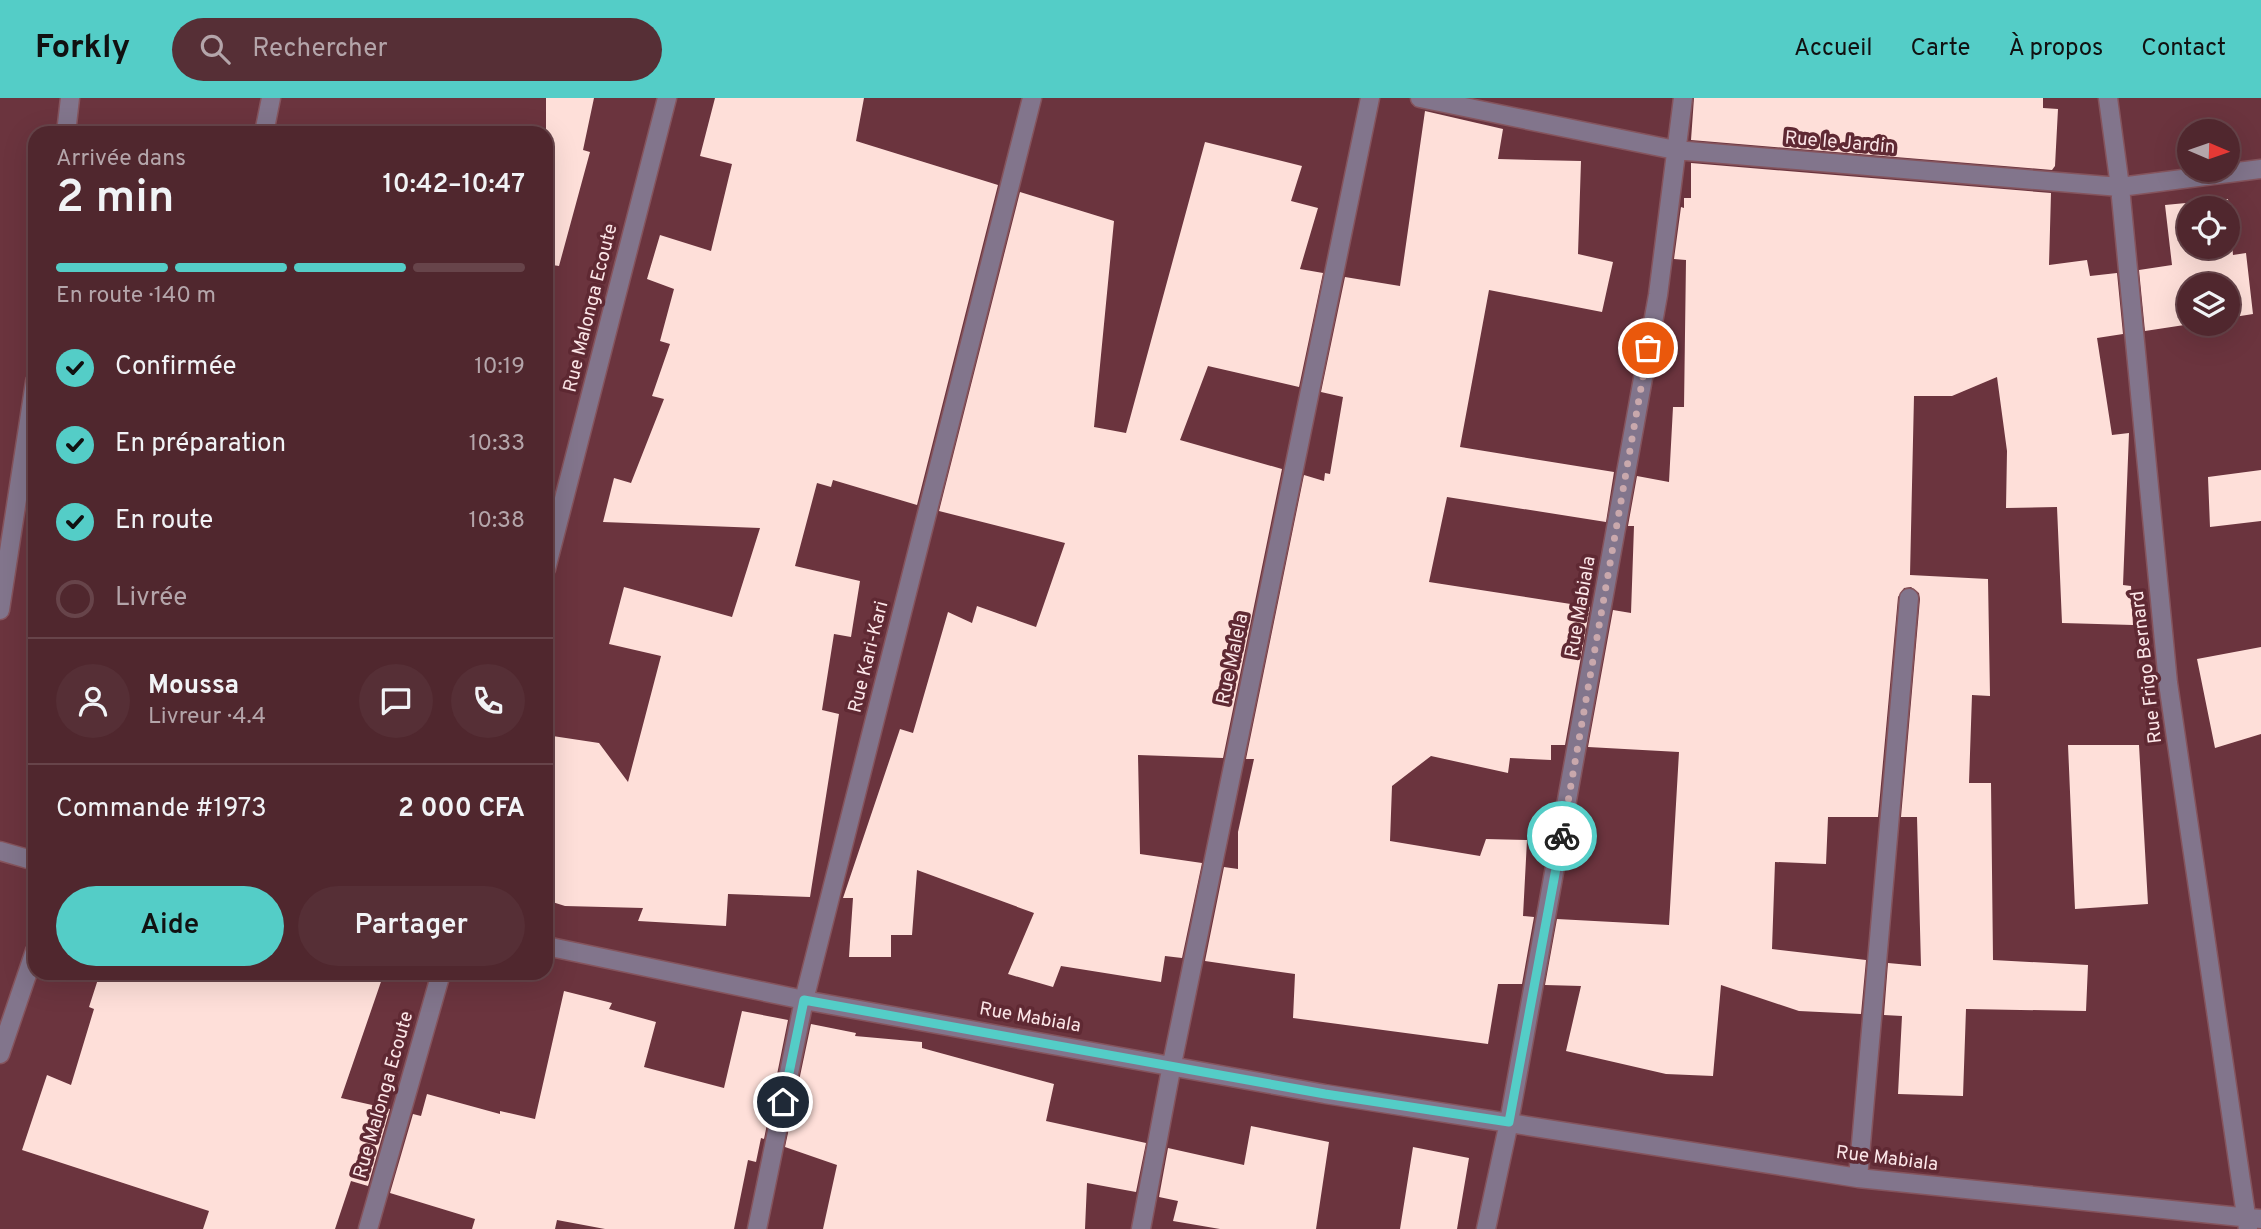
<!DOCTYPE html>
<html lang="fr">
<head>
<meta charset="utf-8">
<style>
  body { margin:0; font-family:Overpass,sans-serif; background:#562f36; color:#f1f3f6; height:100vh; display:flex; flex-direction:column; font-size:26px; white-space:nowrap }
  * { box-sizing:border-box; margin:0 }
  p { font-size:23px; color:#b4a5aa }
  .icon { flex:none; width:38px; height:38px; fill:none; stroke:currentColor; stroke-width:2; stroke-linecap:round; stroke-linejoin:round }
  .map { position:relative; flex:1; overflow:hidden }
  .details { position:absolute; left:28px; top:28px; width:525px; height:854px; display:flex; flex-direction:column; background:#50272e; border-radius:21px; box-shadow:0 7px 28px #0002,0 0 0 2px #67444a }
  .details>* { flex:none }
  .needle { width:46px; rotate:92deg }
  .controls { position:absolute; left:2177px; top:21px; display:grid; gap:14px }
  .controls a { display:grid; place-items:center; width:63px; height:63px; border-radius:50%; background:#50272e; box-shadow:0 7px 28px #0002,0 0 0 2px #67444a; font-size:35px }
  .pin { position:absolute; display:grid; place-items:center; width:60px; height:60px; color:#fff; margin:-30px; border:4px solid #fff; border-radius:50%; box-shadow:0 2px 7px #0007 }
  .courier { position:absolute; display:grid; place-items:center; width:70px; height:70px; margin:-35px; border:5px solid #54cdc7; border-radius:50%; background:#fff; color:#222; box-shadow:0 2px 9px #0007 }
  .headline em { font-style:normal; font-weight:600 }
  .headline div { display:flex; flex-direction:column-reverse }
  .headline { display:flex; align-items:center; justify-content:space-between; height:119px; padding:0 28px }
  h1 { font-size:46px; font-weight:600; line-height:52px }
  .bar { display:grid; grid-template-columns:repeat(4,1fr); gap:10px 7px; align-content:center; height:84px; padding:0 28px }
  .bar i { height:9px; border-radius:5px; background:#67444a }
  .bar .active { background:#54cdc7 }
  .bar p { grid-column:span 4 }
  .line { display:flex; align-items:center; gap:18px; padding:0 28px; border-top:2px solid #67444a }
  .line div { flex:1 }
  .round { display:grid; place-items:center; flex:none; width:74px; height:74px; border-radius:37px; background:#562f36 }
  ol { padding:0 28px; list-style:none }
  li { display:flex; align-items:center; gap:21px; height:77px }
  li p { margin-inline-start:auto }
  li .icon { padding:7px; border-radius:50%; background:#54cdc7; color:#111; stroke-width:4 }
  li:last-child { color:#b4a5aa }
  li i { width:38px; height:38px; border:4px solid #67444a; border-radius:50% }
  .button { display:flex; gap:14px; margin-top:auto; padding:14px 28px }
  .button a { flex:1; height:80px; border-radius:42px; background:#54cdc7; color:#111; font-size:28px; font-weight:600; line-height:80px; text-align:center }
  .button a+a { background:#562f36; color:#f1f3f6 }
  header { display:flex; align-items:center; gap:42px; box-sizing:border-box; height:98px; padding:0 35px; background:#54cdc7; color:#111 }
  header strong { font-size:33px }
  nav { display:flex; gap:38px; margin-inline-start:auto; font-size:24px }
  .search { width:490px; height:63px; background:#562f36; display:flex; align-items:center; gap:18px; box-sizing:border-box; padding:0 24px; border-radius:38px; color:#b4a5aa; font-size:26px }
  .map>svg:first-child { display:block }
</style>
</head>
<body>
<header>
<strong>Forkly</strong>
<div class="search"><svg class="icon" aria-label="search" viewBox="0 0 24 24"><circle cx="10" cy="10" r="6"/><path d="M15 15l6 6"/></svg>Rechercher</div>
<nav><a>Accueil</a><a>Carte</a><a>À propos</a><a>Contact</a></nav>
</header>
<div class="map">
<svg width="2261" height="1131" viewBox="0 0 2261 1131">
  <rect width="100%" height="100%" fill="#6b343e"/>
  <!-- building -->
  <path fill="#fedfd9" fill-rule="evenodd" d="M546,0H594L583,52L590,54L559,168L546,166Z
    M715,0H864L856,43L998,87L917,407L833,382L831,389L817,385L795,468L860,483L851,539L834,536L822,612L839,616L810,799L728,796L726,828L638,823L643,810L565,808L546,802V637L599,645L628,684L661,558L609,546L624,489L732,519L760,430L603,424L614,380L631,385L664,301L652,298L670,246L660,243L674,191L647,181L660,137L711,153L732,66L700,58Z
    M1694,0H2043V10L2058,11L2055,68L2052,72L1691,42Z
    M1425,13L1503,31L1498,61L1581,63L1578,156L1613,164L1602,214L1489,192L1460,349L1614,374L1606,424L1447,399L1429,484L1590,509L1565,647H1551V662L1510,660L1508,675L1431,658L1392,688L1390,743L1480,758L1486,741L1527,742L1523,818L1534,819L1522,886H1498L1488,946L1293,920L1295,876L1205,863L1224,769L1238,771V734L1254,661H1246L1304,377L1324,383L1325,375L1330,376L1343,299L1321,294L1345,179L1400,188Z
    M1205,44L1302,68L1291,103L1318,110L1300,171L1323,175L1299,289L1208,268L1180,342L1282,371L1223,660L1138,657L1140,756L1202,765L1182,860L1165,858L1161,884L1061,868L1053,889L1008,876L1034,815L917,772L912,837H891V859H849L853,800H843L900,631L913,635L948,514L972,525L977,508L1036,529L1065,445L939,413L1020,94L1114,123L1094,329L1126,335Z
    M1691,65L2051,95L2049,167L2087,162L2090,178L2117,175L2123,236L2097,240L2112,337L2129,335L2123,487L2131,488L2133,527L2062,525L2057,409L2006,410L2007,353L1997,279L1952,298H1914L1910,477L1988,481L1990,598L1972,597L1969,685H1991L1993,862L2088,867L2086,913L1966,911L1963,998L1898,996L1902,918L1884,917L1888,865L1921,868L1917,719H1901L1920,501L1919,495L1911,489L1904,490L1898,499L1878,719H1828L1826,766L1775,764L1772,851L1866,862L1861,916L1799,913L1721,887L1713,978L1666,976L1566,953L1581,888L1545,887L1557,821L1669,827L1679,654L1588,649L1613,512L1631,515L1634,428H1628L1637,378L1669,384L1673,309H1684L1686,162L1674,161L1681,109L1684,110V100H1691Z
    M2228,101L2233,157L2246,155L2253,216L2228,220V187H2189L2191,226L2145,233L2139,172L2172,167L2165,107ZM2189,110H2228V149H2189Z
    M2261,372V423L2210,429L2208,379Z
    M2261,549V636L2215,650L2197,561Z
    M2068,647H2139L2148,806L2075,811Z
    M100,875H384L341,1000L390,1011L368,1088L351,1083L335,1131H203L209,1113L22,1052L47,977L71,987L94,911L89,909Z
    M564,893L612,905L609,911L656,924L644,969L724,990L742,913L788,922L764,1041L761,1040L756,1064L748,1062L734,1131H605L557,1122L555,1131H472L475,1121L390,1095L413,1016L421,1018L427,996L500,1016V1013L535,1021Z
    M811,926L856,935L855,938L922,944V950L1054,986L1046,1023L1146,1045L1136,1094L1087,1085L1085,1131H823L837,1067L785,1049Z
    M1251,1028L1329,1044L1316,1131H1220L1173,1123L1178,1103L1159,1099L1168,1050L1244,1067Z
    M1413,1049L1469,1060L1457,1131H1400Z"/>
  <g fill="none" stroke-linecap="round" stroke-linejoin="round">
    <!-- street casing -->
    <g stroke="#85545d" stroke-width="21">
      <path id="street" d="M1420,0L1675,52L2120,89L2261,71
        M2108,0L2120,89L2168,585L2248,1131
        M66,35L70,0
        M264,35L271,0
        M546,471L667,0
        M0,512L35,284
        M0,753L35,763
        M546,848L804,902L1325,996L1858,1080L2261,1121
        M0,956L35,853
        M1858,1080L1909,500
        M368,1131L441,875
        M757,1131L804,902L1032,0
        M1141,1131L1172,966L1370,0
        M1486,1131L1509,1024L1658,197L1683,0"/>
    </g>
    <!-- street -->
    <use href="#street" stroke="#82758c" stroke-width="18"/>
  </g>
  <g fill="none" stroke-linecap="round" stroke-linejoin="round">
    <!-- done -->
    <path stroke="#c9a8ac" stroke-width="7" stroke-dasharray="0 12.6" d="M1562,738L1648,250"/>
    <!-- route -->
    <path stroke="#54cdc7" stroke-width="9" d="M783,1004L804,902L1325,996L1509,1024L1562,738"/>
  </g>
  <g text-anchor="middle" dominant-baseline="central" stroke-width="7" stroke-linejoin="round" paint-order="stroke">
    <!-- street labels -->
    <g font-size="19" fill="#fce6e8" stroke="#5f2933">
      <text transform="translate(1840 45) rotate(5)">Rue le Jardin</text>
      <text transform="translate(591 210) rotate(-76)">Rue Malonga Ecoute</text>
      <text transform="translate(1581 509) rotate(-80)">Rue Mabiala</text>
      <text transform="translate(869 559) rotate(-76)">Rue Kari-Kari</text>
      <text transform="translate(1233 561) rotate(-78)">Rue Malela</text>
      <text transform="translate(2147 569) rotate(-97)">Rue Frigo Bernard</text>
      <text transform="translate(1030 920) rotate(10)">Rue Mabiala</text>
      <text transform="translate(384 997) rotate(-74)">Rue Malonga Ecoute</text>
      <text transform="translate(1887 1061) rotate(7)">Rue Mabiala</text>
    </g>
  </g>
</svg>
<div class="controls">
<a><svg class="needle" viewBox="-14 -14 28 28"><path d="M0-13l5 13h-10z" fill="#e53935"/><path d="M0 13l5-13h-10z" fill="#b4a5aa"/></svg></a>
<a><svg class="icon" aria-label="locate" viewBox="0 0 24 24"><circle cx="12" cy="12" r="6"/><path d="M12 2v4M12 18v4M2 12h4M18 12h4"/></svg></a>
<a><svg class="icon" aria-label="layers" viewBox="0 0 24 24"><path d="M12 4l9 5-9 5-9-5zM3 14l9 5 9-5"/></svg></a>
</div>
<div class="pin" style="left:1648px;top:250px;background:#ea580c"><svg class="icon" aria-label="bag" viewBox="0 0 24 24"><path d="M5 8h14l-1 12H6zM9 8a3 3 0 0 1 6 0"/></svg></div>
<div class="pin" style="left:783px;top:1004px;background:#1f2937"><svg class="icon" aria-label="home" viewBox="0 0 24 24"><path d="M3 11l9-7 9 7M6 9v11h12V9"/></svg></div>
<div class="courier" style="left:1562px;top:738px"><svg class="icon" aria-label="bike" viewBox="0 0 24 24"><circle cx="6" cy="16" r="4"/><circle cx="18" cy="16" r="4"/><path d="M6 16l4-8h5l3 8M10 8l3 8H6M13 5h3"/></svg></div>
<section class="details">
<div class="headline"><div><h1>2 min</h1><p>Arrivée dans</p></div><em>10:42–10:47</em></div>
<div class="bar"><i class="active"></i><i class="active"></i><i class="active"></i><i></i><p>En route · 140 m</p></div>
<ol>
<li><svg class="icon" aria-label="check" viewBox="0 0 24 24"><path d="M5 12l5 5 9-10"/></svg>Confirmée<p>10:19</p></li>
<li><svg class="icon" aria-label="check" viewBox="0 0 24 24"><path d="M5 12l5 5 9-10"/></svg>En préparation<p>10:33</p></li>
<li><svg class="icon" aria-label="check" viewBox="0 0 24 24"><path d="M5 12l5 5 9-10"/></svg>En route<p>10:38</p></li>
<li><i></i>Livrée</li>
</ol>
<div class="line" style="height:126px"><a class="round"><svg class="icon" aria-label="person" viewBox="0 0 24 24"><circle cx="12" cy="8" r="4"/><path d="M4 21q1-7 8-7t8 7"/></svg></a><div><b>Moussa</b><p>Livreur · 4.4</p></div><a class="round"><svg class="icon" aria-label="chat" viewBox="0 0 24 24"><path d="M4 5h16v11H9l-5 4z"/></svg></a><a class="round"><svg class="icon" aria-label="phone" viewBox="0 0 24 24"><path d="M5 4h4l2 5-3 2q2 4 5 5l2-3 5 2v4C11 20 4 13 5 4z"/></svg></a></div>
<div class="line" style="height:91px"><div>Commande #1973</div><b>2 000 CFA</b></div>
<div class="button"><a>Aide</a><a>Partager</a></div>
</section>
</div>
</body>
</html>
